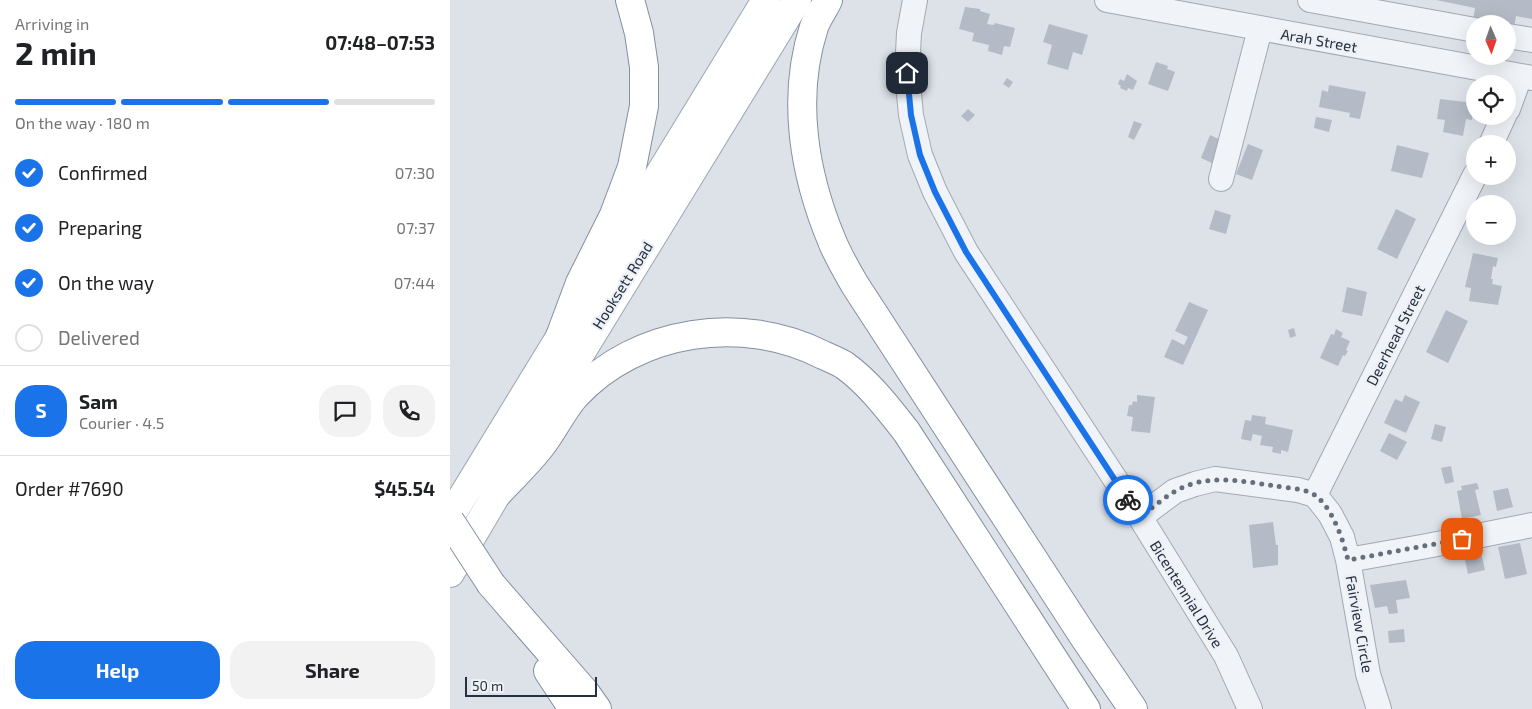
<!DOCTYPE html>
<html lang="en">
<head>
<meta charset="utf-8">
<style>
  body { margin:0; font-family:"Exo 2",sans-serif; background:#f2f2f2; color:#202124; height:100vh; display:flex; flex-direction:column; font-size:19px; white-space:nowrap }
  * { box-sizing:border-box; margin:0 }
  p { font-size:16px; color:#757577 }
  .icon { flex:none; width:28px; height:28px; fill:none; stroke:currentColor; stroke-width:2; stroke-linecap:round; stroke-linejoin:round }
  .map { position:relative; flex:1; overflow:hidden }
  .details { display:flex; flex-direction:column; background:#fff; width:450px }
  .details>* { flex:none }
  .needle { width:32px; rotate:178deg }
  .tools { position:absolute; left:1016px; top:15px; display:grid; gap:10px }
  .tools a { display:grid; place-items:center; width:50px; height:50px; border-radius:50%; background:#fff; box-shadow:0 5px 20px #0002; font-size:25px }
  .scale { position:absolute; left:15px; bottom:12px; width:132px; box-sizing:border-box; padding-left:5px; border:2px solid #253041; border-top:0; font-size:14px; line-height:18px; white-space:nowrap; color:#253041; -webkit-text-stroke:4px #edf1f6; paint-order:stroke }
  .pin { position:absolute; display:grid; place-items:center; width:42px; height:42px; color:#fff; margin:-21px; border-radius:10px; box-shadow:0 2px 8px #0006 }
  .courier { position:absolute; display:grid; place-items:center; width:50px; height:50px; margin:-25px; border:4px solid #1a73e8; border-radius:50%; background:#fff; color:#222; box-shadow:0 1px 6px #0007 }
  .summary em { font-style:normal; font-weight:700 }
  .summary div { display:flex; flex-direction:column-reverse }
  .summary { display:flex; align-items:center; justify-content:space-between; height:85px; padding:0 15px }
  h1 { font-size:32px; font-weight:700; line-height:38px }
  .bar { display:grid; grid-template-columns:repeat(4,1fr); gap:8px 5px; align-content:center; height:60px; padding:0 15px }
  .bar i { height:6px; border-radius:4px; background:#e0e0e0 }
  .bar .active { background:#1a73e8 }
  .bar p { grid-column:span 4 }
  .line { display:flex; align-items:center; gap:12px; padding:0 15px; border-top:1px solid #e0e0e0 }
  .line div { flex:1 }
  .round { display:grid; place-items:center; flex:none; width:52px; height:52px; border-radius:20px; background:#f2f2f2 }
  ol { padding:0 15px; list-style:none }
  li { display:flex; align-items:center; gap:15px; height:55px }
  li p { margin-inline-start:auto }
  li .icon { padding:5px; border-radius:50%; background:#1a73e8; color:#fff; stroke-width:4 }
  li:last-child { color:#757577 }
  li i { width:28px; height:28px; border:2px solid #e0e0e0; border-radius:50% }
  .cta { display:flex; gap:10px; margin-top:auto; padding:10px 15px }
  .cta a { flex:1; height:58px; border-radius:20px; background:#1a73e8; color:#fff; font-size:20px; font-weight:700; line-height:58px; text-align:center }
  .cta a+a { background:#f2f2f2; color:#202124 }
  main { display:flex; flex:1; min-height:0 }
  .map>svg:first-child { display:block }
</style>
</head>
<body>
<main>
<section class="details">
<div class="summary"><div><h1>2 min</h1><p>Arriving in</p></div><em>07:48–07:53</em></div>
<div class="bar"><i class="active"></i><i class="active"></i><i class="active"></i><i></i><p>On the way · 180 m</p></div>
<ol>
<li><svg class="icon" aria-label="check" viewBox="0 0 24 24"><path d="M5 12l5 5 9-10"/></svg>Confirmed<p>07:30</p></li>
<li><svg class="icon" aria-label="check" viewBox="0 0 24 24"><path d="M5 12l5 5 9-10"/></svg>Preparing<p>07:37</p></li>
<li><svg class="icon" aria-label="check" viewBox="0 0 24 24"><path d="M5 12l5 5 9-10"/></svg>On the way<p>07:44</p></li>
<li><i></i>Delivered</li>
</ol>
<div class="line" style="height:90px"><b class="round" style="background:#1a73e8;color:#fff">S</b><div><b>Sam</b><p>Courier · 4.5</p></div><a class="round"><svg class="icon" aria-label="chat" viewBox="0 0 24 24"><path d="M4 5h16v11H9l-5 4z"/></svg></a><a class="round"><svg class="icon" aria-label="phone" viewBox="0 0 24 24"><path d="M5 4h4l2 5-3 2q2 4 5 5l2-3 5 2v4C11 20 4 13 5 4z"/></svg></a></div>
<div class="line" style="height:65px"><div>Order #7690</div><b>$45.54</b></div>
<div class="cta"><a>Help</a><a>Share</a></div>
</section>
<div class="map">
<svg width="1082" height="709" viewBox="0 0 1082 709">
  <rect width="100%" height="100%" fill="#dde2e9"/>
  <!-- building -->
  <path fill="#b4bbc6" d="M986,0H1082V19L1066,16L1064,28L1058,27V24H1040L1023,20L1025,8Z
    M515,7L530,9V11L540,14L537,24L544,25L545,23L565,28L560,47L554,46L552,55L538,51L539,45L522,41L524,33L509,29Z
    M599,24L638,35L632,55L623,52L618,70L597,64L602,45L593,42Z
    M706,62L718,66L717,69L725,72L718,91L698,84Z
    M677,74L687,81L683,90L678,88L677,91L670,88L671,86L668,84L670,79L674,81Z
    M557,78L563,82L559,88L553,84Z
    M879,85L916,92L910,119L899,117L900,113L869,107L872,90L878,92Z
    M990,99L1024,103L1022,120L1016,119L1013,136L993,132L995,120L987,119Z
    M518,109L525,115L518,122L511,116Z
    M866,117L882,120L879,132L864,128Z
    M684,121L692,124L684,140L678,137Z
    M760,135L775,142L764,164L751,158Z
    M798,144L813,150L802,180L786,174Z
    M947,145L979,153L972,178L941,171Z
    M946,209L966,219L947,259L927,249Z
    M765,210L781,215L776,234L759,229Z
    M1023,253L1048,258L1046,267L1043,266L1041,279H1043L1042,284L1052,286L1048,305L1019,301L1021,288L1015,287Z
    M897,287L917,292L912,316L892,312Z
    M739,302L758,310L733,365L714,357L722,339L734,345L738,337L725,331Z
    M996,310L1018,321L998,363L976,352Z
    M844,328L846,336L840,338L838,330Z
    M886,329L893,333L891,337L900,341L896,350L898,351L895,356L893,355L888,366L870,358L881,334L884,335Z
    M687,395L705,397L700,433L681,431L683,417L677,416L679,405H682L683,401L687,402Z
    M955,395L970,402L956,433L934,423L945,399L952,402Z
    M802,415L816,417L815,424L843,430L838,452L831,450V454L822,452L823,447L810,445L812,436L803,434L801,441L791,439L795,420L801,421Z
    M985,424L996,427L992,442L981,439Z
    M939,433L957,442L947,460L930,451Z
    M1001,466L1004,482L995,484L991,468Z
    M1027,483L1029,489L1025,490L1031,515L1012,519L1007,491L1012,490L1011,486Z
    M1058,488L1063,507L1047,511L1043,491Z
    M823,522L826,545H828V565L803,568L799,525Z
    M1070,543L1077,574L1055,579L1048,547Z
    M1031,552L1035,570L1018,574L1014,555Z
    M956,580L960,598L946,600L948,613L939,614L937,606L925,608L920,585Z
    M954,629L955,642L939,643L938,631Z"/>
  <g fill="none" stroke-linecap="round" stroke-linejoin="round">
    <!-- minor casing -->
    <g stroke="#a2a9b3" stroke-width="26">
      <path id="minor" d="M465,0L459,33L457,73L461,115L470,155L485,192L516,252L690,517L776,656L800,709
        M657,0L1082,78
        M860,0L1025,30
        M1058,36L1082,40
        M1058,109L1070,76
        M1041,144L1054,116
        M771,179L810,29
        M865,495L1025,175
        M690,517L725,491L745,484L765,479L848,490L865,495L880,514L892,537L898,560L918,674L929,709
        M898,560L977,546L1082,525"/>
    </g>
    <!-- major casing -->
    <g stroke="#9ba7b5" stroke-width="30">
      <path id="major" d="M0,517L316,0
        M0,573L122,367L347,0"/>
    </g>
    <!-- highway casing -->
    <g stroke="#8390a1" stroke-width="30">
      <path id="highway" d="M378,0C374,9 367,18 364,27C341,98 354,174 382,241C388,256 397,271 405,285L634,637L683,709
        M108,342L130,283L164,215L182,167L194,106V67L189,33L180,0
        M47,494C62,478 78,463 91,446C103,431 112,411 125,396C187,329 293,314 373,355C380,358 387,361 394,365C419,383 437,407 456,431L636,709
        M41,584L135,692L147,709
        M98,671L123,709"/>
    </g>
    <!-- minor -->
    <use href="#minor" stroke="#f0f3f7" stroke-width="24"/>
    <!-- major -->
    <use href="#major" stroke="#fff" stroke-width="28"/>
    <!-- highway -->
    <use href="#highway" stroke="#fff" stroke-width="28"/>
    <!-- highway-bridge casing -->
    <g stroke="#8390a1" stroke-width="30" stroke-linecap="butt">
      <path id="highway-bridge" d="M0,521L41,584"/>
    </g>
    <!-- highway-bridge -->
    <use href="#highway-bridge" stroke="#fff" stroke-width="28"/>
  </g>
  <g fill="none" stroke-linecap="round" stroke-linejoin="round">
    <!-- done -->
    <path stroke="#656e7c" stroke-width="5" stroke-dasharray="0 9" d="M678,500L690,517C701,509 712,499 724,492C754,473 792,481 825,486C837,488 856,488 866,496C883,509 893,540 898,560L1012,539"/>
    <!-- route -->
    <path stroke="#1a73e8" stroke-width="6" d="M457,73L461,115L470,155L485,192L516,252L678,500"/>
  </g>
  <g text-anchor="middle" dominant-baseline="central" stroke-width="4.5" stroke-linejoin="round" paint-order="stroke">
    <!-- street labels -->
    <g font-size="15" fill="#253041" stroke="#edf1f6">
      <text transform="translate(869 40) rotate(10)">Arah Street</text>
      <text transform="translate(172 285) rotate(-58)">Hooksett Road</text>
      <text transform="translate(945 335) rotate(-63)">Deerhead Street</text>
      <text transform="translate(737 594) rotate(58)">Bicentennial Drive</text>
      <text transform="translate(910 624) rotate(80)">Fairview Circle</text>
    </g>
  </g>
</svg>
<div class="tools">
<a><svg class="needle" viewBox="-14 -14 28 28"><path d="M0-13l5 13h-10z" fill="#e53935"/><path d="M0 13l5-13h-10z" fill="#757577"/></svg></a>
<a><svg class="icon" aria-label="locate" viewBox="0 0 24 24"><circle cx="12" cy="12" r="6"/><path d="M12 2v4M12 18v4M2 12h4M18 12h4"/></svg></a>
<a>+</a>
<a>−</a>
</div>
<div class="scale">50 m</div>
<div class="pin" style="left:1012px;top:539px;background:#ea580c"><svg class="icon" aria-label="bag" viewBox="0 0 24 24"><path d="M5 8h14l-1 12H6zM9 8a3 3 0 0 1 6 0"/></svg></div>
<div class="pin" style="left:457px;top:73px;background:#1f2937"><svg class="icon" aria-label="home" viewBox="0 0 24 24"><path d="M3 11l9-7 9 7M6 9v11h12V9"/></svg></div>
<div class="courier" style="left:678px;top:500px"><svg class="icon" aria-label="bike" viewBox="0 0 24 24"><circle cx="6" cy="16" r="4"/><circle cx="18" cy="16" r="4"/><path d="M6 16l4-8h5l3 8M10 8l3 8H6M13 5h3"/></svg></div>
</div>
</main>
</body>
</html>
